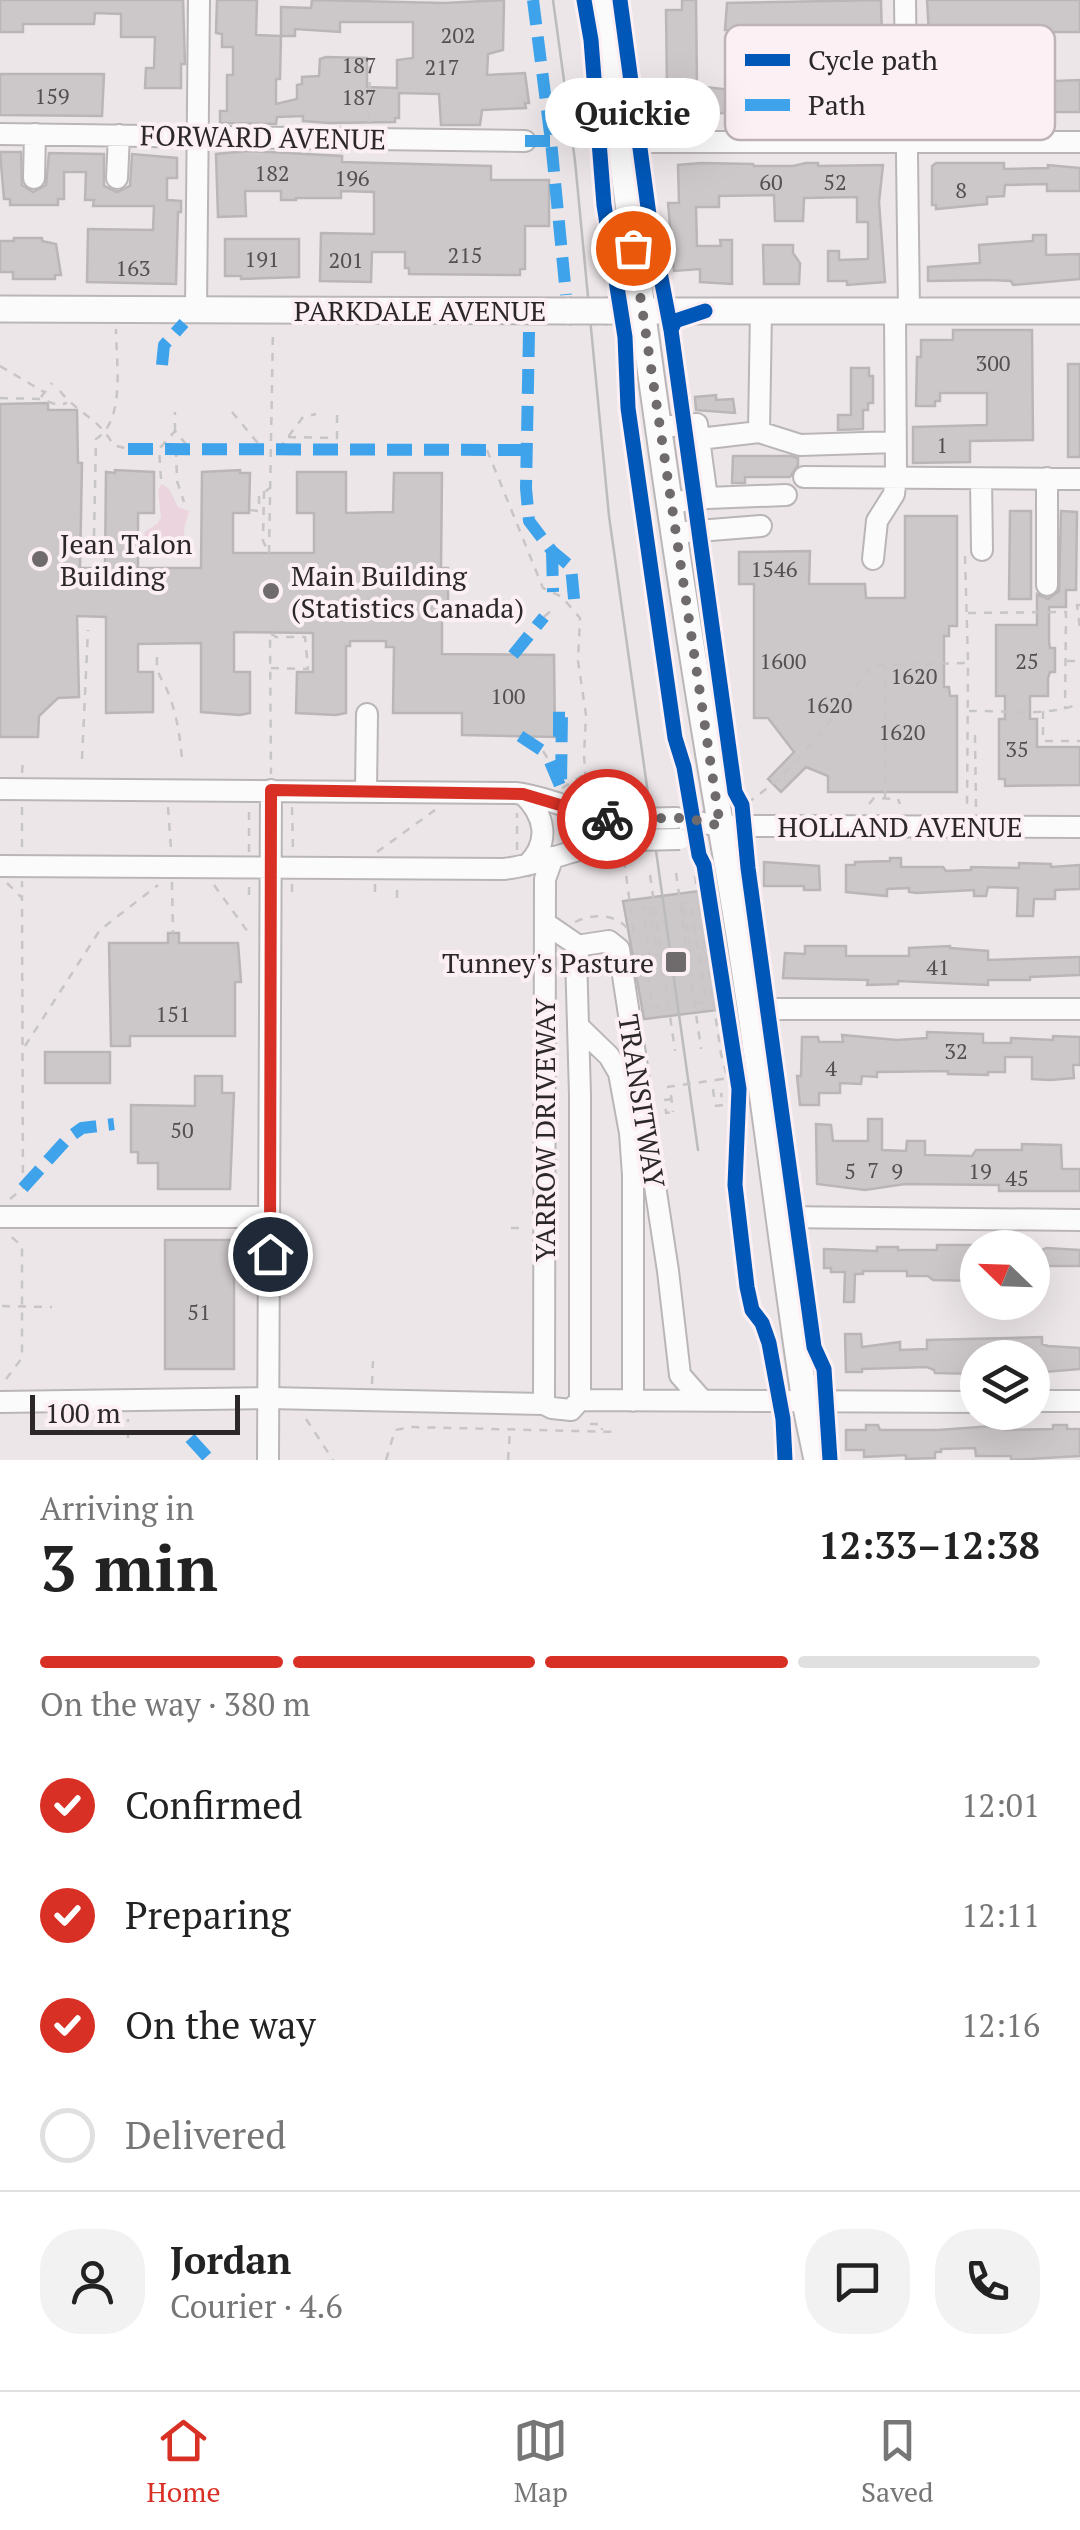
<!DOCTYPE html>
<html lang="en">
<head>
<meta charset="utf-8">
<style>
  body { margin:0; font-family:"PT Serif",serif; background:#f2f2f2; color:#222; height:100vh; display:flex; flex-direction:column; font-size:38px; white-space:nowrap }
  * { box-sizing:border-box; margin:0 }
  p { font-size:32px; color:#767676 }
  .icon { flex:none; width:55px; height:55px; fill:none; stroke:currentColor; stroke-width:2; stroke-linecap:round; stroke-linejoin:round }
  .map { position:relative; height:1460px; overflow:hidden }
  .drawer { display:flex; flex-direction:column; background:#fff; flex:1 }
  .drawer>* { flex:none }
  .needle { width:65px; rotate:293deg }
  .controls { position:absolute; left:960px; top:1230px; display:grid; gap:20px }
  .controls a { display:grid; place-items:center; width:90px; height:90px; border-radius:50%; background:#fff; box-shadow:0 10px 40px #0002; font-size:50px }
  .scale { position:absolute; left:30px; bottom:25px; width:210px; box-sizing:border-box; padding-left:10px; border:5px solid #2c2829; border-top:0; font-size:28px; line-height:35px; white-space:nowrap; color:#2c2829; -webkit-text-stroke:8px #fcf0f5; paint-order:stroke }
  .pin { position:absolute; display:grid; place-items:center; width:85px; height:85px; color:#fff; margin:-42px; border:5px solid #fff; border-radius:50%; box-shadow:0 2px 10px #0007 }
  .courier { position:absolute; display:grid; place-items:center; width:100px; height:100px; margin:-50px; border:8px solid #d93025; border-radius:50%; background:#fff; color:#222; box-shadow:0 2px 12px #0007 }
  .bubble { position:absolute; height:70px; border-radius:35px; background:#fff; box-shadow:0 10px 40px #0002; font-size:32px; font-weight:700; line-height:70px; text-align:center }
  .overview em { font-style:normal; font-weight:700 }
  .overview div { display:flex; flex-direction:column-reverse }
  .overview { display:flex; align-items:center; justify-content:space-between; height:170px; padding:0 40px }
  h1 { font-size:65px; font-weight:700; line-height:75px }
  .bar { display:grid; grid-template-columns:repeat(4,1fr); gap:15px 10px; align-content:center; height:120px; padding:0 40px }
  .bar i { height:12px; border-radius:8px; background:#e0e0e0 }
  .bar .selected { background:#d93025 }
  .bar p { grid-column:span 4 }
  .line { display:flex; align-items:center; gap:25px; padding:0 40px; border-top:2px solid #e0e0e0 }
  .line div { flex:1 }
  .round { display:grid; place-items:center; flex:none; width:105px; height:105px; border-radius:40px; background:#f2f2f2 }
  ol { padding:0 40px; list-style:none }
  li { display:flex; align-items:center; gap:30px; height:110px }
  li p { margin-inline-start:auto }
  li .icon { padding:10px; border-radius:50%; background:#d93025; color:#fff; stroke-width:4 }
  li:last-child { color:#767676 }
  li i { width:55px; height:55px; border:5px solid #e0e0e0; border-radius:50% }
  .tab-bar { display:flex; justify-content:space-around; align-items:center; height:140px; border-top:2px solid #e0e0e0; background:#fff; font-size:28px; color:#767676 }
  .tab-bar a { display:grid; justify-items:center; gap:5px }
  .tab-bar .selected { color:#d93025 }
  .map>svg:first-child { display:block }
</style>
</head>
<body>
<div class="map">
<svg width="1080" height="1460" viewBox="0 0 1080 1460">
  <rect width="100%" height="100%" fill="#ece6e8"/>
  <!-- green -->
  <path fill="#ecd4de" d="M162,484L169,489L178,507L189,511L184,529L185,550L177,557L151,556L143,542L145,532L158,523L161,517L158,490Z"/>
  <!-- building -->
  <path fill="#ccc7c9" stroke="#bab6b7" stroke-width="2.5" fill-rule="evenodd" d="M0,0H183L185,64H181V88H145L146,68H154L155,37H121V14L95,13L94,24H23V32H0Z
    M217,0H257L256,35L281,36V7L311,8L312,0L444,3L504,0L503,50L488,54L487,75L525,73L529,103H525L526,108L482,110L480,125H441L439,94L399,93V118H395V122L329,123L303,121V116L277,117L276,124L220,123V111H227V75H233V47H222V34L216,33ZM340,22H413V58L397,60V88L367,87V58L326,57L320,59L319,76L302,77V84L297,85V99L276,104V79H280L281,36H295V29L340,32Z
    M682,0H696L697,86L731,90L837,80V59H846L847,34H825V56H814V33H762V57H750L749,30H725L727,3L881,0L882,39L870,40V57L882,58V71H876L875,91H883V113L806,117H784V112L675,114V89H667L666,10H682Z
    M927,0H1080V32H1043V37H1024V58H1032L1031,82L1080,80V112H1025V115L990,116L932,111V94L969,93L970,79L1011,78L1012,42V34H986V50H970V36L929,34Z
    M0,74H104L102,116L0,115Z
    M249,151L342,156V162L491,166V180H549V226H525V269H520V275L409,274V268H405V252H372L371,282L320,281L321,233L374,234V192L341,191V198H296V200H281V191H245L246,216L218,217L216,154Z
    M0,152H21L22,185L33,192L46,185L49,153L104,154V186L117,192L130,186L132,154L177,158V178H167V200L181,201V212H178L176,284L87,282L88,229L153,230L154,206H93L94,200H85L86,172H64V199H58V205H10V199H4Z
    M701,163L753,164L754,166H793L806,163H818V166L883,165L879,202L885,282L847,285V281H828V251H839V260L868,259V222H857V197L804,198L803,221H775L774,195L719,196V207H696L697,246H721L720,240H732V284L700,282V269L674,271L668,203H679L678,165Z
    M936,163H1004V169L1048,168V165L1080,168V191H1047V184L1005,185L1004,196L987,197V204L936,209V205H932V166Z
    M1033,235H1046V255L1080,254V279L1013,285L1011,281L991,280L928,281V267L980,263L979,245L1033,241Z
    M14,238H42V241L56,244L61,275H55V279H13V272H0V241H14Z
    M225,239H299V277L241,279V276H225Z
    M763,245H793V253L800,263L799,284H764Z
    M953,330H1032L1033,440L970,441V462L913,463V427L987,425V393H940V401H935V406H916L917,357H921V340H953Z
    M1068,364H1080V457H1068Z
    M851,368H869V376H873V403H868V410H863V429L838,430V415H851Z
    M716,395V400L733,399L735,413L696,410L695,397Z
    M48,403V410H77L78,463H82L80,568H105L106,472L115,473V470L154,472V513H138V568H201L202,472L240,470V473H250L249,513H233V553H314V513H297V472H346V513L393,512L394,473H442L441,568H448V617H442V654L554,655L555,737L462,735V713H393L394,647H386V641H350V646H346V713L336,715L296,713L297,672H313V633L234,632V672H250V713L240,715L201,712V643L138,644V672H153V712L106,713V617L77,616L79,697L58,698L39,716L38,737H0V404Z
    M733,456H791L798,458V465L790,477H745V483H732Z
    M1010,511H1031V599H1009Z
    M1061,511L1077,512L1076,590H1066V607H1049V642L1050,648H1055V672H1050L1048,678V696H1030V719H1037V747H1080V785L1005,786V779H999V719H1005V696H996V625H1037V594L1048,599L1059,591Z
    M905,516H957V626H949V636H944V687H949L950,696H957V792H828V776L806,767L781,792L768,779L794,752L768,718H754V584H739V552L810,551L809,584H865L866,598H905Z
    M890,858H901V867H943L946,871L971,870V867L1019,868V863L1051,864V867L1080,865V889L1055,890V899H1034L1033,916H1017L1018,888L988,887L986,896H974V890L917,893L909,892V888L887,889V896L846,892V865H855V862L890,861Z
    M764,862L819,866L820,890H804V886H764Z
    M700,891L718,1010L644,1019L623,901Z
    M168,933H179V943H238L241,982H235V1036H130V1046H111L109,943H168Z
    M805,946H846V956H909V948L950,946V948L988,951V960L1080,957V975L1030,977V980H988V985L898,981V984L867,985L868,980L783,978L785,953L805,954Z
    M927,1032L983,1034V1043H1011V1038L1053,1040V1036L1080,1037V1065H1073L1074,1078L1050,1080L1032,1079V1057H1005V1072H988V1075L948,1074V1071L877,1072V1077L862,1076L861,1084L840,1083V1093H819V1105H800L797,1076H801L802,1037H818L819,1042H843L842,1035L897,1040L927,1038Z
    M45,1052H110V1083H45Z
    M195,1076H222V1093H234L230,1189H158V1163H138V1152H131V1105L195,1106Z
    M868,1119H882V1150L906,1151L907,1141H925V1155L972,1156L976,1150H1022V1144L1061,1145L1062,1169H1080V1191H999V1185L905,1184L865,1190L817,1184L816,1124L831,1125L833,1141H868Z
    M165,1240H234V1369H165Z
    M937,1245H978V1281L933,1280L928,1276H907V1271H863V1274H855L854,1302H844L845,1272H831V1268H824V1249L877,1251V1247H898V1250H937Z
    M1046,1248L1080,1250V1266H1040V1251Z
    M845,1334H861L862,1347L900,1342V1350L927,1349V1340L1042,1337V1344L1048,1346L1080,1348V1369L1033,1373V1358H978V1374L935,1373L934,1370L927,1367L862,1369V1372H846Z
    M866,1425H878L880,1430H938L1005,1425V1430L1053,1429V1425H1067V1429H1080V1456L1011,1460V1456H976L975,1448L941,1449V1452H935V1458L906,1459V1455L864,1457V1450H846V1430H866Z"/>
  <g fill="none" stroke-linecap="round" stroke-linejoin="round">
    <!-- minor casing -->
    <g stroke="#bab6b7" stroke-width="24">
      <path id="minor" d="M905,0L909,311
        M0,134L525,141
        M619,142H1080
        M34,178L35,134
        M117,178L119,135
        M196,309L199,0
        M659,427L697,424L707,498L669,503
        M759,432L800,445L896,442
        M699,439L759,432L761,311
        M804,477L1080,479
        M981,479L982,550
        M707,498L786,495
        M673,533L761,526
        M873,559L877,521L894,494L896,476L895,311
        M1047,585V478
        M0,789L516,793C557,798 587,820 630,819
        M366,790L367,714
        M523,794C545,815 551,842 527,865
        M676,818L720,826L1080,827
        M0,866L504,869C549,864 587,841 633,840
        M545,923L580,947
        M748,1009H1080
        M578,1026L609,1056L619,1073L630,1133L633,1175V1401
        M0,1217H270
        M778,1217L1080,1220
        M702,1400L680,1375L668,1271L619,949L609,941L583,945L576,955L580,1095V1400L978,1402
        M1032,1401H1080
        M0,1402L269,1398L544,1404L552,1408L571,1410L580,1400
        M544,1404L545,879L553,857
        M268,1460L271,790"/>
    </g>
    <!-- major casing -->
    <g stroke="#bab6b7" stroke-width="29">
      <path id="major" d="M603,0C637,288 677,576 727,862C758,1041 778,1222 805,1402L817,1460
        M0,309L569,311
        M608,311H1080"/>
    </g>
    <!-- path -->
    <path stroke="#c8c5c6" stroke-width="2.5" stroke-dasharray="8 8" stroke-linecap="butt" d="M585,21L590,113L614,291
      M369,122L370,59
      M619,329L628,408
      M0,366L44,392
      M60,391C76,412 101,420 113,445L128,449
      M41,397L52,383
      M0,398L40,399L58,405L67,403
      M232,412L262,448
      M175,431V412
      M288,437L337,438V414
      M176,449L177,481L184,502
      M279,449L303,417L316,414
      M487,450L543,588L562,597L580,618L578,661L586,715L584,756L587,794
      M161,479L159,449L175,431L190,449
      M264,491L263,541L268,551
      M250,510L259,511V496L270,488
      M94,536L96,439C126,420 116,361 116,329
      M269,553L273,329
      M965,556L968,663
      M1080,605H1077L1080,629
      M968,613L1066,612L1065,709
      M544,617L555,607
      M157,657C156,678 163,677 169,695C177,716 180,736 182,759
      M1067,661H1080
      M271,668L308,669L305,637H276L270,633L271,774
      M969,711C1004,710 1048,718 1080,703
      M1043,711V741H1080
      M975,735L976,808
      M543,751L550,762
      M82,759L88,630
      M22,773L23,758
      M562,788L585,774
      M885,798V667
      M747,803C799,769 835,713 872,665L968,663L967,808
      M869,804L874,798L898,799L900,804
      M168,807L171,849
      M292,807L293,849
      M22,847V805
      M517,850V813
      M249,852V810
      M377,852L435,810
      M624,860L635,941
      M676,873L701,1049
      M650,875L675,1051
      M695,876L721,1054L737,1112
      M172,882L173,933
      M7,883L22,898V881
      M292,884V898
      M375,884V898
      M214,885L248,932
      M249,887V898
      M397,898V884
      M681,904L690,902L706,1002L696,1003
      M684,908L691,950
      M653,909H650L657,956
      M575,922C595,912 622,914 632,936
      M685,951L703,948
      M650,958L643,908L653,906
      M640,959L656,956
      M646,959L653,1008L667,1006
      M25,1046L100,930L158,885
      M716,1080L728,1078
      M713,1089L715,1105
      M672,1099L665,1100L666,1113L673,1112
      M715,1106L723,1105L721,1093
      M10,1199L23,1188L22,898
      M511,1228H525
      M2,1306L52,1307
      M6,1379L22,1358V1246L7,1233
      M372,1384L373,1361
      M306,1419L333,1460
      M590,1424H602V1430
      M128,1438V1419
      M386,1460L395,1430L411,1427L617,1432
      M508,1460L510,1431"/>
    <!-- minor -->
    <use href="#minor" stroke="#fcfbfc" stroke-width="20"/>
    <!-- major -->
    <use href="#major" stroke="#fcfbfc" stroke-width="25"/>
    <!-- tram -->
    <path stroke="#bdbcbd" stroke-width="2.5" d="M553,0L575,161L609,516L698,1150"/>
    <!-- minor-bridge casing -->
    <g stroke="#bab6b7" stroke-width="24" stroke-linecap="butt">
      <path id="minor-bridge" d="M630,819L676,818
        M633,840L680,839"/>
    </g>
    <!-- major-bridge casing -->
    <g stroke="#bab6b7" stroke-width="29" stroke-linecap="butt">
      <path id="major-bridge" d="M569,311H608"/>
    </g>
    <!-- path-bridge -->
    <path stroke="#c8c5c6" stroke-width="2.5" stroke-dasharray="8 8" stroke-linecap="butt" d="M663,955L685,951
      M667,1087L716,1080
      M671,1095L673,1112"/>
    <!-- minor-bridge -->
    <use href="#minor-bridge" stroke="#fcfbfc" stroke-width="20"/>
    <!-- major-bridge -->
    <use href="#major-bridge" stroke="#fcfbfc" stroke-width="25"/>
    <!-- quiet -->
    <path stroke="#3ea3eb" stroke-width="12" stroke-dasharray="25 12" stroke-linecap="butt" d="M533,0L551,141L566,295
      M525,141H551
      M529,332L526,488L529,521L552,551L571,567L575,609
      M162,365L164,345L184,323
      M128,449L529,450
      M552,551L553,592
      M513,655L544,617
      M520,736L543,751
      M550,762L561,788L562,710H559V737L554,734
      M23,1188L68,1138L82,1128L114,1124
      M190,1438L210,1460"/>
    <!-- cycleway casing -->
    <g stroke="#fcf0f5" stroke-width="21">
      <path id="cycleway" d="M584,0L591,40L604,205L625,337L628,408L675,738L684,767L699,855L704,865L739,1089L735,1185L747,1287L752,1310L762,1323L769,1343L783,1419L785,1460
        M620,0L649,215L671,330
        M705,311L675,321L671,330L735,792L742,805L748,868L814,1347L824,1369L830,1460"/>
    </g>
    <!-- cycleway -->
    <use href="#cycleway" stroke="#0057b8" stroke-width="15"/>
  </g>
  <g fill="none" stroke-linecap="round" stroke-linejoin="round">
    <!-- done -->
    <path stroke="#6f6a6c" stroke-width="10" stroke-dasharray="0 18" d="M607,819L688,818L720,826L633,248"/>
    <!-- route -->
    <path stroke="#d93025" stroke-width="12" d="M270,1254L271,790L523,794L607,819"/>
  </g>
  <!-- markers -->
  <g fill="#6f6a6c" stroke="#fcf0f5" stroke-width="4">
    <circle cx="40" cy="559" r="10"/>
    <circle cx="271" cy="591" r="10"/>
    <rect x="664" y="950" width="24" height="24" rx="5"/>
  </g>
  <g text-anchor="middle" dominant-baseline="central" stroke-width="8" stroke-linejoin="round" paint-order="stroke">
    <!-- number labels -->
    <g font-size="22" fill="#545051">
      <text x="458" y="34">202</text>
      <text x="359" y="64">187</text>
      <text x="442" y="66">217</text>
      <text x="52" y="95">159</text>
      <text x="359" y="96">187</text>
      <text x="272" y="172">182</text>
      <text x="352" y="177">196</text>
      <text x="771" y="181">60</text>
      <text x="835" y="181">52</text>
      <text x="961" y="189">8</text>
      <text x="465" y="254">215</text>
      <text x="262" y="258">191</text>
      <text x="346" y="259">201</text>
      <text x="133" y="267">163</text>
      <text x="993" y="362">300</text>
      <text x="942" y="444">1</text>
      <text x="774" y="568">1546</text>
      <text x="783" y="660">1600</text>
      <text x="1027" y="660">25</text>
      <text x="914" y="675">1620</text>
      <text x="508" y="695">100</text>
      <text x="829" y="704">1620</text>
      <text x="902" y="731">1620</text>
      <text x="1017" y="748">35</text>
      <text x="938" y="966">41</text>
      <text x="173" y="1013">151</text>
      <text x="956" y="1050">32</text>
      <text x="831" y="1067">4</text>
      <text x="182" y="1129">50</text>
      <text x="873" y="1169">7</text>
      <text x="850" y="1170">5</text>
      <text x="897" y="1170">9</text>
      <text x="980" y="1170">19</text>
      <text x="1017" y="1177">45</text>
      <text x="199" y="1311">51</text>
    </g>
    <!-- street labels -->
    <g font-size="28" fill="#2c2829" stroke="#fcf0f5">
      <text transform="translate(263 137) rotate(1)">FORWARD AVENUE</text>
      <text x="420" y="310">PARKDALE AVENUE</text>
      <text x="900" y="826">HOLLAND AVENUE</text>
      <text transform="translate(642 1101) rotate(81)">TRANSITWAY</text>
      <text transform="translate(544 1130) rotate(-90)">YARROW DRIVEWAY</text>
    </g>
    <!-- poi labels -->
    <g font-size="28" fill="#2c2829" stroke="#fcf0f5" text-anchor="start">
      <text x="60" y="543">Jean Talon<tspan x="60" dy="32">Building</tspan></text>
      <text x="291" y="575">Main Building<tspan x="291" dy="32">(Statistics Canada)</tspan></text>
      <text x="654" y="962" text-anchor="end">Tunney's Pasture</text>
    </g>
  </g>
  <!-- legend -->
  <rect x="725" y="25" width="330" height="115" rx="15" fill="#fcf0f5" stroke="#beb4b8" stroke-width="2.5"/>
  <rect x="745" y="54" width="45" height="12" fill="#0057b8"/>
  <rect x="745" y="99" width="45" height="12" fill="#3ea3eb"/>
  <g font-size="28" fill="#2c2829">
    <text x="808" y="70">Cycle path</text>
    <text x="808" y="115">Path</text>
  </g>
</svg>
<div class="controls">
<a><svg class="needle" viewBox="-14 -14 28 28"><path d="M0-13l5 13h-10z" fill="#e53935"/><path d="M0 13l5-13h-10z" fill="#767676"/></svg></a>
<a><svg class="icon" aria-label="layers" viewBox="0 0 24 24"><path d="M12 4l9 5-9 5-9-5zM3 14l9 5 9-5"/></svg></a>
</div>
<div class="scale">100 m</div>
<div class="pin" style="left:633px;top:248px;background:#ea580c"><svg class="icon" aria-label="bag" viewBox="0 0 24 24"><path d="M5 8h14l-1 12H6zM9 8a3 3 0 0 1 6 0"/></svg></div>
<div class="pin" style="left:270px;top:1254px;background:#1f2937"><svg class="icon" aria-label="home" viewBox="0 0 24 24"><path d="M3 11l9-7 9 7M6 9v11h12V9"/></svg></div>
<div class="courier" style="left:607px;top:819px"><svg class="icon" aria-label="bike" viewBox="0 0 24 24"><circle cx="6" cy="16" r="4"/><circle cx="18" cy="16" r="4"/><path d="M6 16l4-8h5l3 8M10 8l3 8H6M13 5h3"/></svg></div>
<div class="bubble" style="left:545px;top:78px;width:175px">Quickie</div>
</div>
<section class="drawer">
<div class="overview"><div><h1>3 min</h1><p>Arriving in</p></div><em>12:33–12:38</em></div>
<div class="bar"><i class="selected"></i><i class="selected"></i><i class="selected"></i><i></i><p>On the way · 380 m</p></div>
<ol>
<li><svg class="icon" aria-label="check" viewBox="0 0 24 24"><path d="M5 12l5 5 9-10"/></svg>Confirmed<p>12:01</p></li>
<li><svg class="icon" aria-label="check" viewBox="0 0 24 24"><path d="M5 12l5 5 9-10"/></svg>Preparing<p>12:11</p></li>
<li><svg class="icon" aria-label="check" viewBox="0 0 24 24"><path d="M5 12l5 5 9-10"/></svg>On the way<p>12:16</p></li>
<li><i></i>Delivered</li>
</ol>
<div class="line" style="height:180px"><a class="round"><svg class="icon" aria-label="person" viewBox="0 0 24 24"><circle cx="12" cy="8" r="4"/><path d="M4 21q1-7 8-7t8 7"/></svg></a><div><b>Jordan</b><p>Courier · 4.6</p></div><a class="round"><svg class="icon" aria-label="chat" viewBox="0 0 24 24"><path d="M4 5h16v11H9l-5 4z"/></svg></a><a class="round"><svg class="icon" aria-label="phone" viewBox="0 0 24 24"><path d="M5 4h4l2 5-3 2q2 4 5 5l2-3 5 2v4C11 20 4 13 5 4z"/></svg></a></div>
</section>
<nav class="tab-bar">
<a class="selected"><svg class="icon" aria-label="home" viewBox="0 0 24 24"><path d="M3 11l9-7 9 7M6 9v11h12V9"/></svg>Home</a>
<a><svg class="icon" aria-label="map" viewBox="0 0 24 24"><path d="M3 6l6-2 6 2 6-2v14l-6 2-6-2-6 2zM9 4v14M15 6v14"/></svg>Map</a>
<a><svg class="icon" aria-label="saved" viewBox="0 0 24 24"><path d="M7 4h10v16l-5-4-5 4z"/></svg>Saved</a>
</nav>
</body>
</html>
